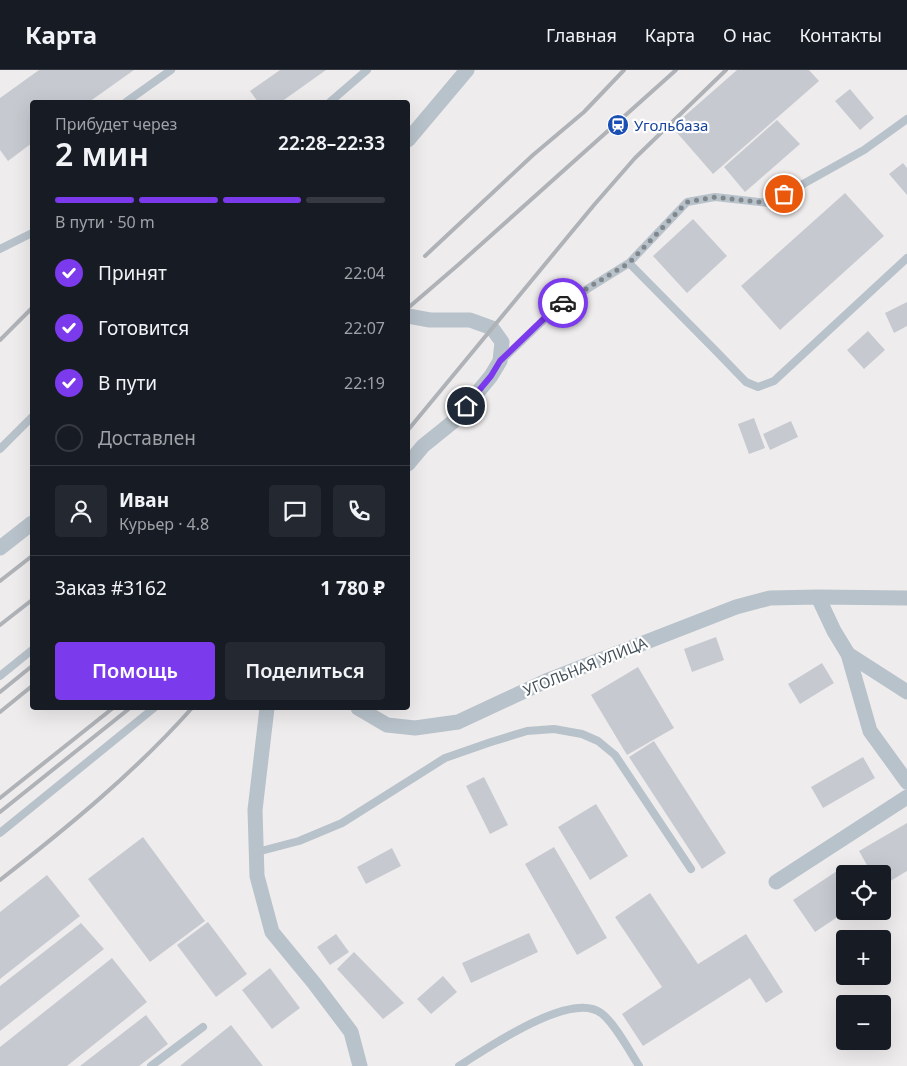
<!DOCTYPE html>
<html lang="ru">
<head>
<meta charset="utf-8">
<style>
  body { margin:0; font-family:"Noto Sans",sans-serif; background:#242831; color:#f1f3f6; height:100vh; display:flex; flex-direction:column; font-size:19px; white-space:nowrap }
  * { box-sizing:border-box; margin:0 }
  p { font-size:16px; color:#9ea1a6 }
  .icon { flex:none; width:28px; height:28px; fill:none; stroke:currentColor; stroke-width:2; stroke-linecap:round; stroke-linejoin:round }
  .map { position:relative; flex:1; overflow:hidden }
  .sheet { position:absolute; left:30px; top:30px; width:380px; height:610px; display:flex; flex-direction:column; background:#171b24; border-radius:5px; box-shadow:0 5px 20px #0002 }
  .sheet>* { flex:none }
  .controls { position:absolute; left:836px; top:795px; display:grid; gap:10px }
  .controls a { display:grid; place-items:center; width:55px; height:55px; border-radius:5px; background:#171b24; box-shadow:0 5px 20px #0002; font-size:25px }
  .pin { position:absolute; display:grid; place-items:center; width:42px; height:42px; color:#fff; margin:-21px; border:2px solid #fff; border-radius:50%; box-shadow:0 1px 5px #0007 }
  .courier { position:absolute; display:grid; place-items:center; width:50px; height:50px; margin:-25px; border:4px solid #7c3aed; border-radius:50%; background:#fff; color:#222; box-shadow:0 1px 6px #0007 }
  .overview em { font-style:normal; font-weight:600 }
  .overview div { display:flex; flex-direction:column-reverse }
  .overview { display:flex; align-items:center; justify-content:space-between; height:85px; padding:0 25px }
  h1 { font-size:32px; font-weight:600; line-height:38px }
  .bar { display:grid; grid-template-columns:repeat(4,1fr); gap:8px 5px; align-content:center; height:60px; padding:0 25px }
  .bar i { height:6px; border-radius:4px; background:#363941 }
  .bar .current { background:#7c3aed }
  .bar p { grid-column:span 4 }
  .line { display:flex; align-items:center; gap:12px; padding:0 25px; border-top:1px solid #363941 }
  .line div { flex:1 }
  .round { display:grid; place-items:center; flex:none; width:52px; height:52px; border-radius:5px; background:#242831 }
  ol { padding:0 25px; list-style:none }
  li { display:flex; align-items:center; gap:15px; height:55px }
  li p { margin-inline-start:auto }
  li .icon { padding:5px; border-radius:50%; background:#7c3aed; color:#fff; stroke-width:4 }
  li:last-child { color:#9ea1a6 }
  li i { width:28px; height:28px; border:2px solid #363941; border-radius:50% }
  .primary-button { display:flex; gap:10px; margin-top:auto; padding:10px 25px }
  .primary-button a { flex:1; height:58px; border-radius:5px; background:#7c3aed; color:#fff; font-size:20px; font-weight:600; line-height:58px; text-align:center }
  .primary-button a+a { background:#242831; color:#f1f3f6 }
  header { display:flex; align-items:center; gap:30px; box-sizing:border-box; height:70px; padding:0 25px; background:#171b24; border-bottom:1px solid #363941 }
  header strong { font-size:24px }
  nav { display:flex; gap:28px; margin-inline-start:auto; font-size:18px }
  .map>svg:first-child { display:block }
</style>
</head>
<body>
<header>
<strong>Карта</strong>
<nav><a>Главная</a><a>Карта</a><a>О нас</a><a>Контакты</a></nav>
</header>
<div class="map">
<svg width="907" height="996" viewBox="0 0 907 996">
  <rect width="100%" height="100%" fill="#efeced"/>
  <!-- building -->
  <path fill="#c6cad0" d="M39,0H134L89,32H32V73L8,91L0,80V28Z
    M280,0H326L281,32H258L250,21Z
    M737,0H809L819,11L713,104L672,57Z
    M850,19L874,48L860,60L835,31Z
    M777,50L800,74L745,122L724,97Z
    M903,93L907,98V125L889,104Z
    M845,123L884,166L780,260L741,216Z
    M693,149L727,186L687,223L653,186Z
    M907,232V256L894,263L885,243Z
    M868,261L885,280L864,299L847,280Z
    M754,348L765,378L749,384L738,354Z
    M791,351L798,367L770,380L763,364Z
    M716,567L724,590L692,602L684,579Z
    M822,593L834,613L800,634L788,614Z
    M638,597L674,658L627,685L591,625Z
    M654,671L726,783L702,799L629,687Z
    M863,687L875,708L823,738L811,717Z
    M484,707L508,755L490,764L466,716Z
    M596,734L628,786L590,810L558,757Z
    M907,753V801L882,816V804H872L859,781Z
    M143,767L205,851L150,892L88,809Z
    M554,777L607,868L577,885L525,794Z
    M392,778L401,796L366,814L357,797Z
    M837,801L845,813V842L815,862L793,830Z
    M47,805L80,846L0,909V842Z
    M650,823L698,894L746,864L783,922L766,933L750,908L643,976L622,944L662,917L615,847Z
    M208,852L247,904L216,927L177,875Z
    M81,853L104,879L0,961V916Z
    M529,863L538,882L471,913L462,893Z
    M336,864L349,882L330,895L317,877Z
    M354,882L404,933L383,949L337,899Z
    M112,888L147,932L67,996H0V977Z
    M270,898L300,938L272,959L242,920Z
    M443,906L457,922L431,944L417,929Z
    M146,945L168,974L139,996H80Z
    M231,955L263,996H180L186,991Z"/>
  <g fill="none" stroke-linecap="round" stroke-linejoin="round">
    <!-- service -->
    <path stroke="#b8c2ca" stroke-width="8" d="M126,32L171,0
      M330,32L367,0
      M0,179L32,163
      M629,193L715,280L746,312L758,317L774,311L907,188
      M502,290L555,239L629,193L687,132L715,127L769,133L864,80L907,49
      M0,379L32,347
      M0,606L32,580
      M0,763L154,638
      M257,782L299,771L342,753L445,688L491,672L527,661L554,659L582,664L598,671L615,685L691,799
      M151,996L203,957
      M459,996C486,979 571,920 601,943C614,952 630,982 639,996"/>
    <!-- minor -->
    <path stroke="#b8c2ca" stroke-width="15" d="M408,70L467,0
      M408,246L430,250H470L492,258L502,272L500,291L491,306L454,351L423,376L408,394
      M0,478L32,453
      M818,527L834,561L848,584L907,622
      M848,584L870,661L907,712
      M267,638L255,740L257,806L272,862L314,913L351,962L360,996
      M358,638L387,655L415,658L458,652L546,611L736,537L770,528L818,527L907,528
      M776,812L907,727"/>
    <!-- rail -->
    <path stroke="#afb2b7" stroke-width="4" d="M425,186L533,85L584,42L624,0
      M408,238L458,195L676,0
      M0,270L32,238
      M408,360L594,135L635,88L726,0
      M0,511L32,486
      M0,555L32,530
      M0,622L32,596
      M0,642L32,616
      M0,728L113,638
      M0,742L130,638
      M0,810C68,757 135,702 192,638"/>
  </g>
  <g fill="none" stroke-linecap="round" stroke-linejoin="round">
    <!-- done -->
    <path stroke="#80878d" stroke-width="5" stroke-dasharray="0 9" d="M563,233L629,193L687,132L715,127L769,133L784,124"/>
    <!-- route -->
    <path stroke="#7c3aed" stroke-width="6" d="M466,336L491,306L500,291L555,238L563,233"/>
  </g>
  <!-- icons -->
  <defs>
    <g id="station-disc" transform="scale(1.125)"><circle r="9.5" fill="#1a4fb4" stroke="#fff"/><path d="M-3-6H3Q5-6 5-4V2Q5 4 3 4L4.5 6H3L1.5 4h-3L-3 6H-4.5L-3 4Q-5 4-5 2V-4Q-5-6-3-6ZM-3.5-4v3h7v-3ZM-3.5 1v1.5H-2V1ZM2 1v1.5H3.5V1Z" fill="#fff"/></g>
  </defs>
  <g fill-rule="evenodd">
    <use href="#station-disc" x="618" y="55"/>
  </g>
  <g text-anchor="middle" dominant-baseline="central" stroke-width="4.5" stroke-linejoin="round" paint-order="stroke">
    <!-- transit labels -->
    <g font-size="15" fill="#164399" stroke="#fff" text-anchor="start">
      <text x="634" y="55">Угольбаза</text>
    </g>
    <!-- street labels -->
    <g font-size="15" fill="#45515a" stroke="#fff">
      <text transform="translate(585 596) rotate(-22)">УГОЛЬНАЯ УЛИЦА</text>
    </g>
  </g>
</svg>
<div class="controls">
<a><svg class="icon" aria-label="locate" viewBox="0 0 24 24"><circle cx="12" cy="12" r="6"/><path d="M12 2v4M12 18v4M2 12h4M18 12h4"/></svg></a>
<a>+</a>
<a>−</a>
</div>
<div class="pin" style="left:784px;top:124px;background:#ea580c"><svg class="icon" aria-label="bag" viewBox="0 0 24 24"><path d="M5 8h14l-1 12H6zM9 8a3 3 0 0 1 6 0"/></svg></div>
<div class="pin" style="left:466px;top:336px;background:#1f2937"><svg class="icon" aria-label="home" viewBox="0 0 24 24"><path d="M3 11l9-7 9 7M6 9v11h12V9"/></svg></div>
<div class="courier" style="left:563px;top:233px"><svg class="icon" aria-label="car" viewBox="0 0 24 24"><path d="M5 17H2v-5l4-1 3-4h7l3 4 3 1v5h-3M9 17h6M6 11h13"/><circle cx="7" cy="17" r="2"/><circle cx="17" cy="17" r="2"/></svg></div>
<section class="sheet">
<div class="overview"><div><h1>2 мин</h1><p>Прибудет через</p></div><em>22:28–22:33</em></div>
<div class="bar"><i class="current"></i><i class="current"></i><i class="current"></i><i></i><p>В пути · 50 m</p></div>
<ol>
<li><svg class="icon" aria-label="check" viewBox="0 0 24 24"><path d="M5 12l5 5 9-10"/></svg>Принят<p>22:04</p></li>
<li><svg class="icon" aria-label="check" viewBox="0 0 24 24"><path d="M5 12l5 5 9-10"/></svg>Готовится<p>22:07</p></li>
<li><svg class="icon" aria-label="check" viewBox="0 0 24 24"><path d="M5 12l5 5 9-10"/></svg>В пути<p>22:19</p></li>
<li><i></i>Доставлен</li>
</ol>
<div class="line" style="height:90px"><a class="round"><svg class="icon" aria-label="person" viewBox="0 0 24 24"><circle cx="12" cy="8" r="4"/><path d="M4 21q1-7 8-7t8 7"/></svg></a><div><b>Иван</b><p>Курьер · 4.8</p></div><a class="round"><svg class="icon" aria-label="chat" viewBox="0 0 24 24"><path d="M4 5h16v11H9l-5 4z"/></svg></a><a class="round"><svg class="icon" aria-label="phone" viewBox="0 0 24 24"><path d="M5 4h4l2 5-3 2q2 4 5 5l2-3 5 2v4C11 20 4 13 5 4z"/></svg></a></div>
<div class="line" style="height:65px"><div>Заказ #3162</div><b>1 780 ₽</b></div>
<div class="primary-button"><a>Помощь</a><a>Поделиться</a></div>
</section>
</div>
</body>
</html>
